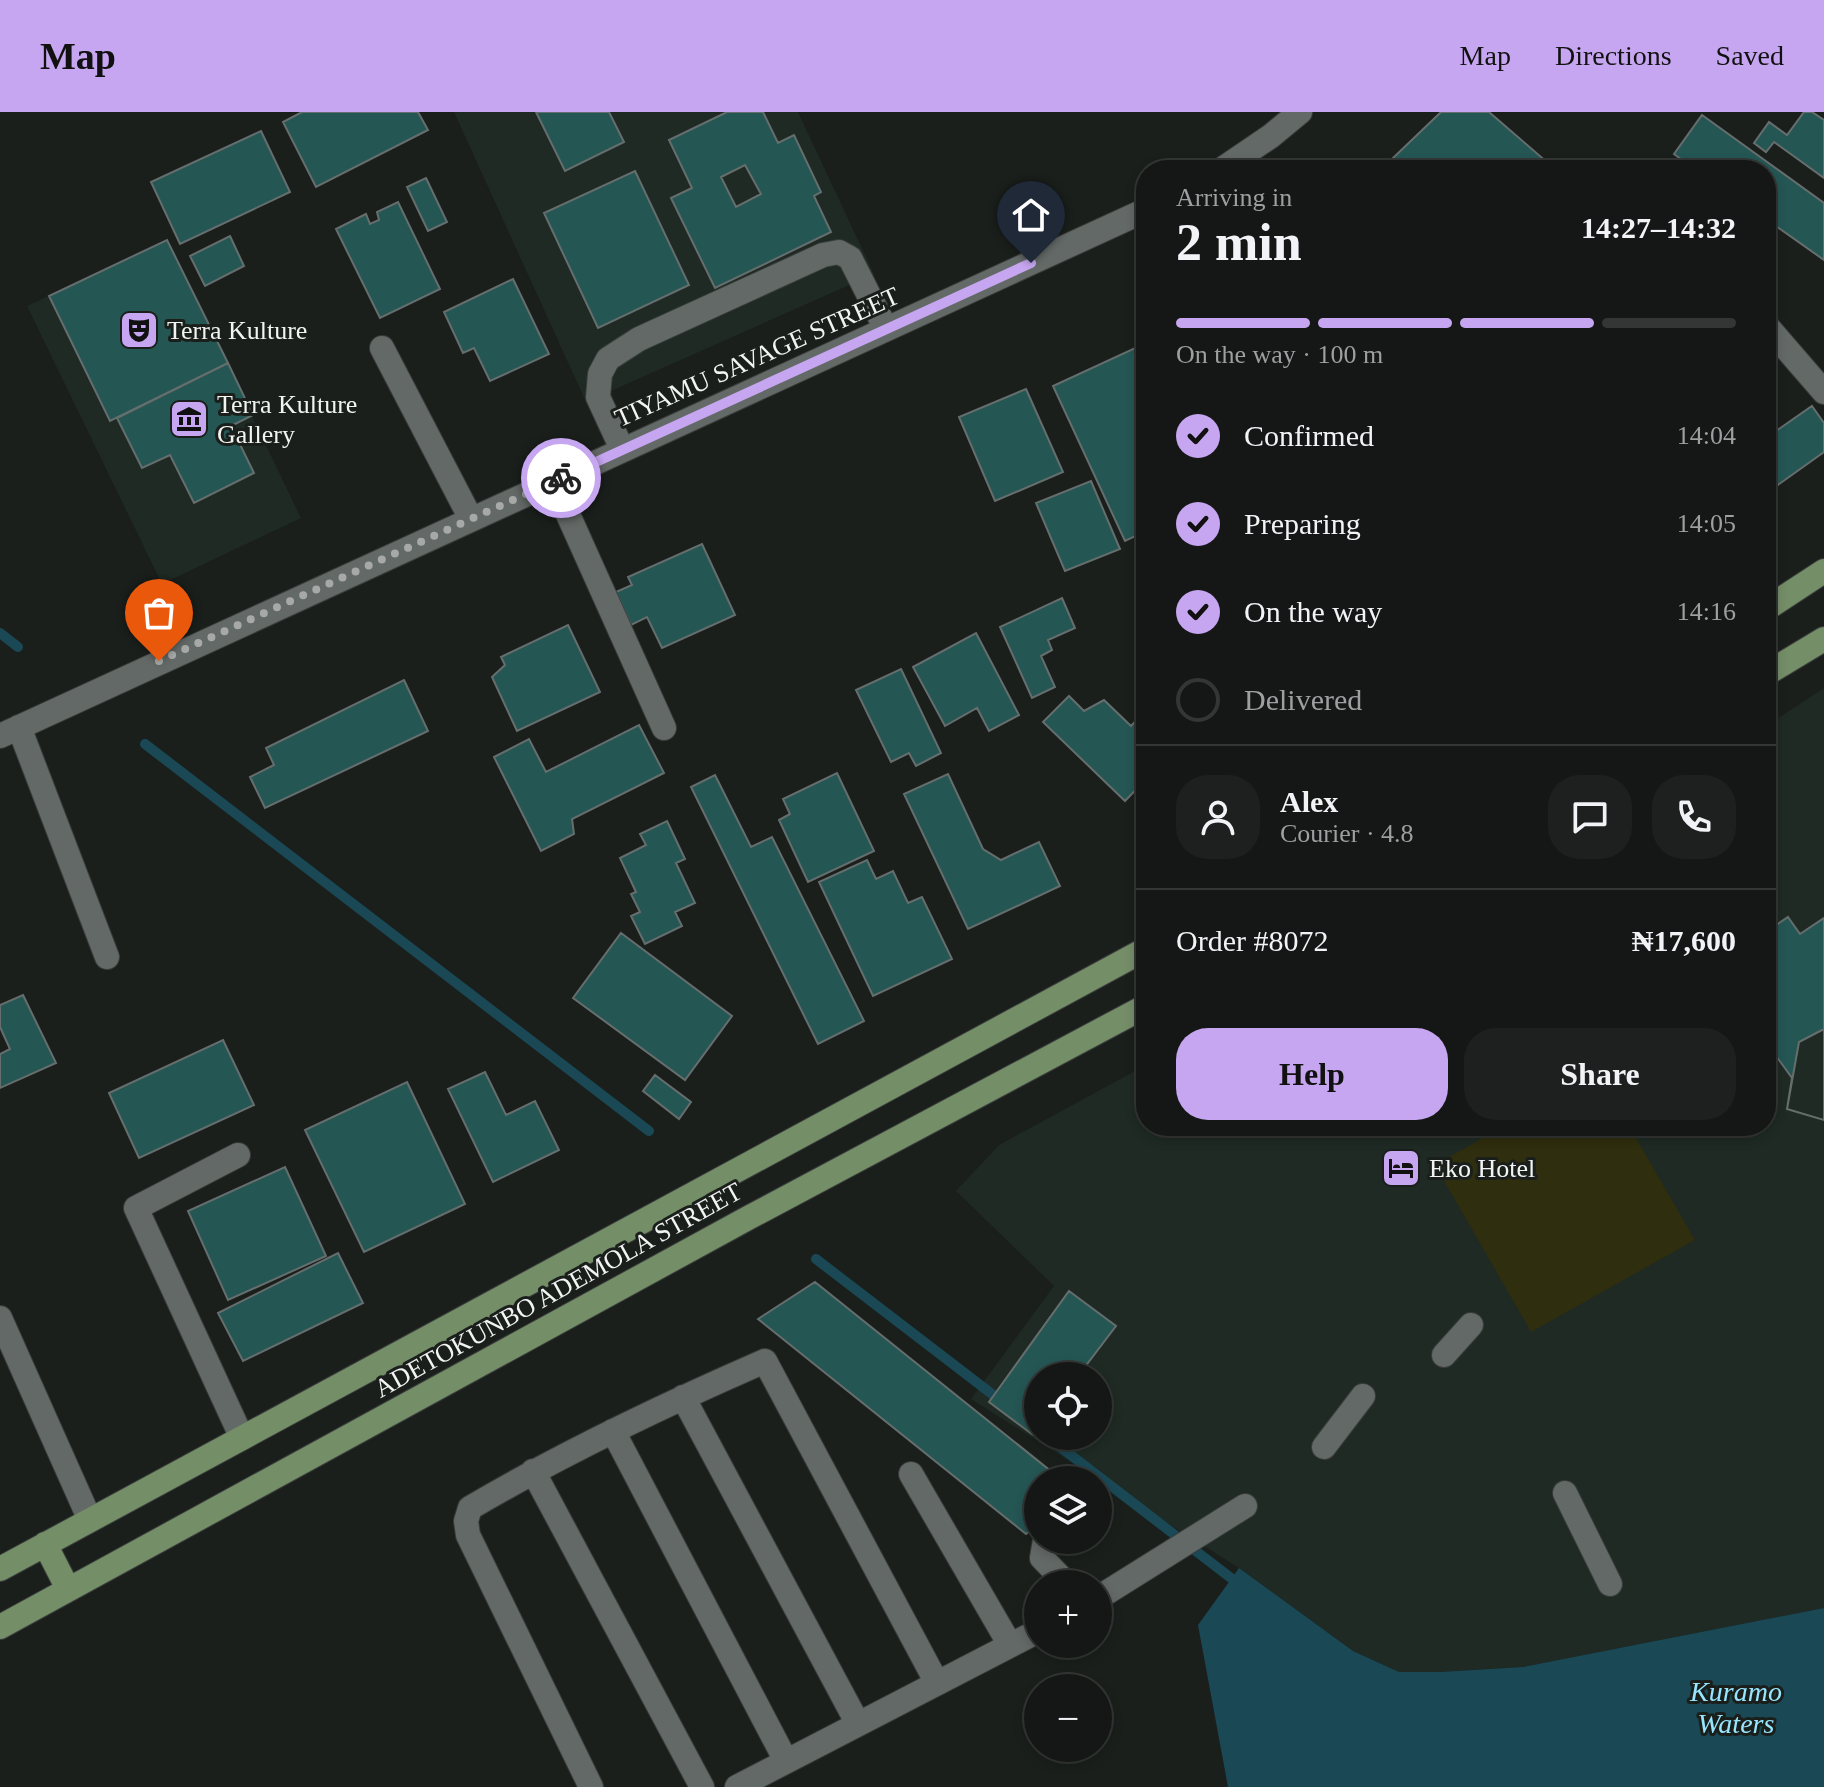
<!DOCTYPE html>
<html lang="en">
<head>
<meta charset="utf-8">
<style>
  body { margin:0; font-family:"Times New Roman",serif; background:#1d201e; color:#f1f3f6; height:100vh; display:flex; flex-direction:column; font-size:30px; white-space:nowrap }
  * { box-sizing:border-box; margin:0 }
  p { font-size:26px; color:#9d9fa0 }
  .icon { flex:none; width:44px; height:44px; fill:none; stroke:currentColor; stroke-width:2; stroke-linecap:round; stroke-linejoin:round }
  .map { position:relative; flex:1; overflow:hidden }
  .panel { position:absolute; left:1136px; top:48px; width:640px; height:976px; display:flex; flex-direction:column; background:#141715; border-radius:32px; box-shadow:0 4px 12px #0003,0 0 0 2px #333634 }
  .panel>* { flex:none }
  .buttons { position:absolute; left:1024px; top:1250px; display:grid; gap:16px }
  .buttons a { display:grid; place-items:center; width:88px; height:88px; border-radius:50%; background:#141715; box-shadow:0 4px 12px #0003,0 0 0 2px #333634; font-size:40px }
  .pin { position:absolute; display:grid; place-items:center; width:68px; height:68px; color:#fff; margin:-82px -34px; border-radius:50% 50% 50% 0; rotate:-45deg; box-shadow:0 0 8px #0007 }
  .pin .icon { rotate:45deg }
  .courier { position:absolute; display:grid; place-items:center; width:80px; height:80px; margin:-40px; border:6px solid #c6a6f0; border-radius:50%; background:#fff; color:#222; box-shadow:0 2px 10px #0007 }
  .headline em { font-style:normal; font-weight:700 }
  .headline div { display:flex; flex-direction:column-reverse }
  .headline { display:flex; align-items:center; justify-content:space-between; height:136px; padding:0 40px }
  h1 { font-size:52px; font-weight:700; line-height:60px }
  .bar { display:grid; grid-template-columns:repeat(4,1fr); gap:12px 8px; align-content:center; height:96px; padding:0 40px }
  .bar i { height:10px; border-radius:6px; background:#333634 }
  .bar .current { background:#c6a6f0 }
  .bar p { grid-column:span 4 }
  .line { display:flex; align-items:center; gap:20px; padding:0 40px; border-top:2px solid #333634 }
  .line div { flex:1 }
  .round { display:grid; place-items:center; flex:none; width:84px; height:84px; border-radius:32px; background:#1d201e }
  ol { padding:0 40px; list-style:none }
  li { display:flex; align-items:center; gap:24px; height:88px }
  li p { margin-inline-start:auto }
  li .icon { padding:8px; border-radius:50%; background:#c6a6f0; color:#111; stroke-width:4 }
  li:last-child { color:#9d9fa0 }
  li i { width:44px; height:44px; border:4px solid #333634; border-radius:50% }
  .cta { display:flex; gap:16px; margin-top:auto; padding:16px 40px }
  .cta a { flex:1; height:92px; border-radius:32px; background:#c6a6f0; color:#111; font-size:32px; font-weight:700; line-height:92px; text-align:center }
  .cta a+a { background:#1d201e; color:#f1f3f6 }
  header { display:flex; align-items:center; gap:48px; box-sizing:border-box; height:112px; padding:0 40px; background:#c6a6f0; color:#111 }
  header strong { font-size:38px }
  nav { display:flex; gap:44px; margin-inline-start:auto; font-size:28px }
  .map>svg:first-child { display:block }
</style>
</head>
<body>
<header>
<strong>Map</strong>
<nav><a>Map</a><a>Directions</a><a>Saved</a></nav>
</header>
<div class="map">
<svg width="1824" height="1675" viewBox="0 0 1824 1675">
  <rect width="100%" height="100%" fill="#1a1f1c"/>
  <!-- built -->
  <path fill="#1f2a24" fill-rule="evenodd" d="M454,0H798L874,162L586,290Z
    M167,128L301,406L162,472L27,194Z
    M1824,576V1496L1523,1555L1440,1560H1399L1353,1539L1239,1456L971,1287L1054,1174L956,1079L999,1033L1146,953V1014H1766V614ZM1038,1264H1098V1324H1038Z"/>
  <!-- green -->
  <path fill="#2f2e0e" d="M1504,1014H1629L1695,1128L1531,1220L1435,1053Z"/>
  <!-- water -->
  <path fill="#1a4855" d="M1239,1456L1353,1539L1399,1560H1440L1523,1555L1824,1496V1675H1228L1198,1513Z"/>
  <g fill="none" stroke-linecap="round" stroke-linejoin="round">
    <!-- stream -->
    <path stroke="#1a4855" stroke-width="10" d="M0,521L18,535
      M145,632L649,1019
      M816,1147L1005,1292
      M1046,1324L1231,1466"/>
  </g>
  <!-- building -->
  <path fill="#245654" stroke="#666e6d" stroke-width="2" fill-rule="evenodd" d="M302,0H418L428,18L316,75L283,10Z
    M536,0H609L624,30L565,59Z
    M727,0H763L778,31L794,23L821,80L814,84L831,120L715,176L671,86L692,76L669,28ZM745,53L761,82L736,95L721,65Z
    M1441,0H1489L1548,51L1542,58H1405L1392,47Z
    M1804,0H1812L1824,8V66L1774,30L1766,40L1754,31L1769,10L1787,23Z
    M1702,3L1824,91V148L1766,107V58H1696L1674,42Z
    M261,19L290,80L180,132L151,70Z
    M635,59L689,173L598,216L544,101Z
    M426,66L447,110L428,119L407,75Z
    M398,90L440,177L380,206L336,117L366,102L370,112L379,108L377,100Z
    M230,124L244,154L205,174L190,144Z
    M167,128L228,251L110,309L49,184Z
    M513,167L549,242L490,269L474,236L463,241L444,200Z
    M1146,231V419L1125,429L1053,274Z
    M228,251L253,303L231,314L254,361L194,391L170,343L142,356L117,306Z
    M1026,277L1063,360L995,389L959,305Z
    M1812,294L1824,311V340L1768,380L1766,326Z
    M1091,369L1120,437L1065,459L1036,391Z
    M702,432L735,503L662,536L647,505L631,513L616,480L632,473L628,465Z
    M1062,486L1075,516L1048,528L1052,538L1041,544L1055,575L1032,586L1000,515Z
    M568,513L600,580L517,619L492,565L505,553L501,545Z
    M976,521L1019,603L989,619L977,596L945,614L913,555Z
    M901,557L941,641L916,654L909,641L891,650L856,578Z
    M404,568L428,619L265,696L250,665L274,653L266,636Z
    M1069,584L1084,599L1104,588L1131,614L1146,598V667L1125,689L1043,610Z
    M639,613L664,661L572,707L574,722L541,739L494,645L529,627L546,660Z
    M837,661L874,739L808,770L779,708L790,702L783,687Z
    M948,662L983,737L1001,748L1039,730L1060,774L968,817L904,682Z
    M715,663L751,735L772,725L864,909L818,932L691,675Z
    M667,709L685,747L676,751L695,791L675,800L682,814L645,832L631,804L640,800L631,782L636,780L620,746L646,733L640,722Z
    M867,748L876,767L893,759L908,791L922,785L952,847L873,884L819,770Z
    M1788,805L1800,822L1824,806V1008L1787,997L1792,966L1766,930V820Z
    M621,821L732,904L685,968L573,886Z
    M23,883L56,951L0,976V942L10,937L0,915V893Z
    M1824,917V1008L1787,997L1799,930Z
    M223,928L254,993L139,1046L109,981Z
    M485,960L506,1003L535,989L559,1038L493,1070L448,977Z
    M655,963L691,990L679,1007L643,979Z
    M407,970L465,1092L364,1140L305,1018Z
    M285,1055L326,1144L228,1188L188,1099Z
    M338,1141L363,1191L243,1249L218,1201Z
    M815,1170L1062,1368H1038V1413L1026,1422L758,1207Z
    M1069,1179L1116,1214L1078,1264H1038V1317L1033,1323L989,1290Z"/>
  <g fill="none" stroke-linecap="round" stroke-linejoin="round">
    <!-- minor casing -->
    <g stroke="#393d3b" stroke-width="26">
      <path id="minor" d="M1221,58L1271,24L1300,0
        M1766,213L1824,280
        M382,236L471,407
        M622,337L598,285L600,262L608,247L639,227L823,143L839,140L850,146L886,217
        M553,369L664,616
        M19,615L107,845
        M0,624L1146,98
        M238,1043L136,1096L242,1326
        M0,1206L90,1408
        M1444,1243L1471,1213
        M683,1285L858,1612
        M613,1319L786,1649
        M1324,1335L1363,1284
        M533,1359L702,1675
        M911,1362L1010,1533
        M1565,1381L1610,1472
        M1045,1428L1042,1446L1067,1472
        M1098,1486L1245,1394
        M591,1675L468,1423L466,1409L470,1396C565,1340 664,1293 765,1249L937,1571
        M737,1675L1038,1519"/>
    </g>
    <!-- major casing -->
    <g stroke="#393d3b" stroke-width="26">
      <path id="major" d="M1766,497L1824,459
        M1766,562L1824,527
        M45,1432L68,1477
        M0,1457L1146,837
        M0,1515L748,1106L1146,894"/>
    </g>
    <!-- minor -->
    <use href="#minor" stroke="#636966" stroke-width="24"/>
    <!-- major -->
    <use href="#major" stroke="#748e68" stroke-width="24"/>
  </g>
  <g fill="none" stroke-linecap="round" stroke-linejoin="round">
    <!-- done -->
    <path stroke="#a6a9a7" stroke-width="8" stroke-dasharray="0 14.4" d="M159,549L561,366"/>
    <!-- route -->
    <path stroke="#c6a6f0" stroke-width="10" d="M561,366L1031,151"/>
  </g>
  <!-- icons -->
  <defs>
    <g id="theatre-square" transform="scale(2)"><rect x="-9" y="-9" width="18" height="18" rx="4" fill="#c6a6f0" stroke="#1a1f1c"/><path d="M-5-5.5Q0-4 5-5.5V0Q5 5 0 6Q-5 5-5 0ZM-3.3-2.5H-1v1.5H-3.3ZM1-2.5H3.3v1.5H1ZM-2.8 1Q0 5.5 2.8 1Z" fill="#111"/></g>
    <g id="museum-square" transform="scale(2)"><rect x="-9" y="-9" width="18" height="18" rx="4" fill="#c6a6f0" stroke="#1a1f1c"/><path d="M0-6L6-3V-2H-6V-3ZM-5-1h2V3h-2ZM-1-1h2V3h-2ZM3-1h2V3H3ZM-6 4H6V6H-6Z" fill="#111"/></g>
    <g id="hotel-square" transform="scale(2)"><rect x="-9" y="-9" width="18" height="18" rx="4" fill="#c6a6f0" stroke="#1a1f1c"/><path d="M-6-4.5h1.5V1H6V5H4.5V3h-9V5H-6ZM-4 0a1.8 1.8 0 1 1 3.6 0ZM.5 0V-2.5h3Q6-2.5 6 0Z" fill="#111"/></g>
  </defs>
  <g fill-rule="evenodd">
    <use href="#theatre-square" x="139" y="218"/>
    <use href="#museum-square" x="189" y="307"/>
    <use href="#hotel-square" x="1401" y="1056"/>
  </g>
  <g text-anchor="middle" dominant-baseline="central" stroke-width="6" stroke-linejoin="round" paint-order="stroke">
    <!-- poi labels -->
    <g font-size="26" fill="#f1f4f2" stroke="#1a1f1c" text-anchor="start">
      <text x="167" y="218">Terra Kulture</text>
      <text x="217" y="292">Terra Kulture<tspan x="217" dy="30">Gallery</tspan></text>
      <text x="1429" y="1056">Eko Hotel</text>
    </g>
    <!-- street labels -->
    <g font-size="26" fill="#f1f4f2" stroke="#1a1f1c">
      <text transform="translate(757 245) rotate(-24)">TIYAMU SAVAGE STREET</text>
      <text transform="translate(558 1178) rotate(-29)">ADETOKUNBO ADEMOLA STREET</text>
    </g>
    <!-- water labels -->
    <g font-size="28" font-style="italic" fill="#97e6fe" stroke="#1a1f1c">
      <text x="1736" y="1579">Kuramo<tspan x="1736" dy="32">Waters</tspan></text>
    </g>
  </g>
</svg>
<div class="buttons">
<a><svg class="icon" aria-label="locate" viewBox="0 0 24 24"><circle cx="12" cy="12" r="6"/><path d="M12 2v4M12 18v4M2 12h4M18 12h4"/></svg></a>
<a><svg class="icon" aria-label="layers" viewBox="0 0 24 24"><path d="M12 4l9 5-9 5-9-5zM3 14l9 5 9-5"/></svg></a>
<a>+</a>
<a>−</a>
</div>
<div class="pin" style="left:159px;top:549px;background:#ea580c"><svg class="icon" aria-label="bag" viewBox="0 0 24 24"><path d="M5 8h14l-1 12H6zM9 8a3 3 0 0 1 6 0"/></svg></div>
<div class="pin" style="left:1031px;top:151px;background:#1f2937"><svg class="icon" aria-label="home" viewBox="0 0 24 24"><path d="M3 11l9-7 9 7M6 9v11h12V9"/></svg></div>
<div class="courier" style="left:561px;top:366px"><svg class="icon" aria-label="bike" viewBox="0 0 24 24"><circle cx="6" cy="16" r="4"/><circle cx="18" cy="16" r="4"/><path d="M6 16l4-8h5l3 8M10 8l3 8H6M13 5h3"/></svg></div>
<section class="panel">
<div class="headline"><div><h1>2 min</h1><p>Arriving in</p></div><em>14:27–14:32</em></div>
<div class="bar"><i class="current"></i><i class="current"></i><i class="current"></i><i></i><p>On the way · 100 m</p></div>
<ol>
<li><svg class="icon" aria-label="check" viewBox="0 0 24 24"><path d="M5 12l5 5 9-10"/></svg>Confirmed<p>14:04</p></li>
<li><svg class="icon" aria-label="check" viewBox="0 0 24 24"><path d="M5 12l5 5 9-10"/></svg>Preparing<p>14:05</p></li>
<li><svg class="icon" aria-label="check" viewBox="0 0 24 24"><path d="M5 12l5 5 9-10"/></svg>On the way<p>14:16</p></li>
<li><i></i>Delivered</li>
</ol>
<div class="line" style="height:144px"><a class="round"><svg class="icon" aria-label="person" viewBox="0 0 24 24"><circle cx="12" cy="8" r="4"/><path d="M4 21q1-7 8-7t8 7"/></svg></a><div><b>Alex</b><p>Courier · 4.8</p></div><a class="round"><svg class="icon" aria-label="chat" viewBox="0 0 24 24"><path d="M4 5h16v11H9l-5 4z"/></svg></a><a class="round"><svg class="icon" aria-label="phone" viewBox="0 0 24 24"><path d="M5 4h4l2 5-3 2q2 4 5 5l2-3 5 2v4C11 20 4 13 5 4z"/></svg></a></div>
<div class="line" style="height:104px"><div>Order #8072</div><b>₦17,600</b></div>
<div class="cta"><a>Help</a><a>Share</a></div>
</section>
</div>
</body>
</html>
